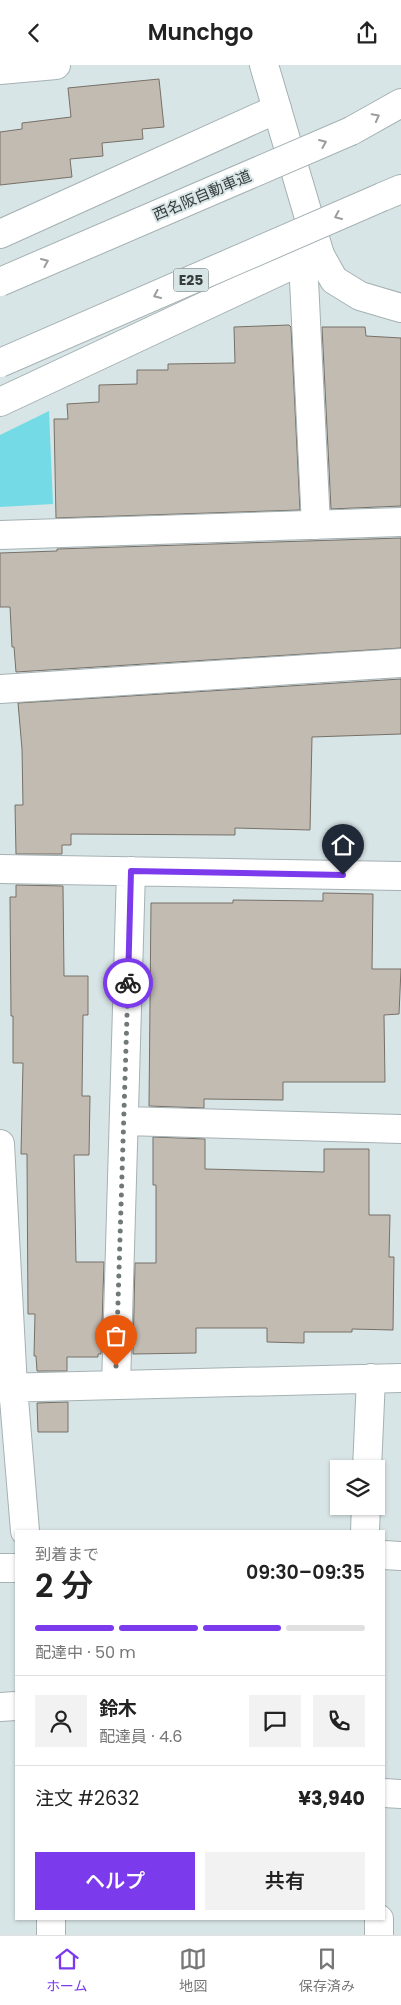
<!DOCTYPE html>
<html lang="ja">
<head>
<meta charset="utf-8">
<style>
  body { margin:0; font-family:Poppins,"Noto Sans JP",sans-serif; background:#f2f2f2; color:#222; height:100vh; display:flex; flex-direction:column; font-size:19px; white-space:nowrap }
  * { box-sizing:border-box; margin:0 }
  p { font-size:16px; color:#767676 }
  .icon { flex:none; width:28px; height:28px; fill:none; stroke:currentColor; stroke-width:2; stroke-linecap:round; stroke-linejoin:round }
  .map { position:relative; flex:1; overflow:hidden }
  .details { position:absolute; left:15px; top:1465px; width:370px; height:390px; display:flex; flex-direction:column; background:#fff; border-radius:0px; box-shadow:0 1px 4px #0004 }
  .details>* { flex:none }
  .tools { position:absolute; left:330px; top:1395px; display:grid; gap:10px }
  .tools a { display:grid; place-items:center; width:55px; height:55px; border-radius:0px; background:#fff; box-shadow:0 1px 4px #0004; font-size:25px }
  .pin { position:absolute; display:grid; place-items:center; width:42px; height:42px; color:#fff; margin:-51px -21px; border-radius:50% 50% 50% 0; rotate:-45deg; box-shadow:0 0 5px #0007 }
  .pin .icon { rotate:45deg }
  .courier { position:absolute; display:grid; place-items:center; width:50px; height:50px; margin:-25px; border:4px solid #7c3aed; border-radius:50%; background:#fff; color:#222; box-shadow:0 1px 6px #0007 }
  .headline em { font-style:normal; font-weight:600 }
  .headline div { display:flex; flex-direction:column-reverse }
  .headline { display:flex; align-items:center; justify-content:space-between; height:85px; padding:0 20px }
  h1 { font-size:32px; font-weight:600; line-height:38px }
  .bar { display:grid; grid-template-columns:repeat(4,1fr); gap:8px 5px; align-content:center; height:60px; padding:0 20px }
  .bar i { height:6px; border-radius:4px; background:#e0e0e0 }
  .bar .on { background:#7c3aed }
  .bar p { grid-column:span 4 }
  .line { display:flex; align-items:center; gap:12px; padding:0 20px; border-top:1px solid #e0e0e0 }
  .line div { flex:1 }
  .round { display:grid; place-items:center; flex:none; width:52px; height:52px; border-radius:0px; background:#f2f2f2 }
  .primary-button { display:flex; gap:10px; margin-top:auto; padding:10px 20px }
  .primary-button a { flex:1; height:58px; border-radius:0px; background:#7c3aed; color:#fff; font-size:20px; font-weight:600; line-height:58px; text-align:center }
  .primary-button a+a { background:#f2f2f2; color:#222 }
  header { display:flex; justify-content:space-between; align-items:center; height:65px; padding:0 20px; background:#fff; font-size:22px; font-weight:600 }
  .tabs { display:flex; justify-content:space-around; align-items:center; height:70px; border-top:1px solid #e0e0e0; background:#fff; font-size:14px; color:#767676 }
  .tabs a { display:grid; justify-items:center; gap:2px }
  .tabs .on { color:#7c3aed }
  .map>svg:first-child { display:block }
</style>
</head>
<body>
<header><svg class="icon" aria-label="back" viewBox="0 0 24 24"><path d="M15 5l-7 7 7 7"/></svg>Munchgo<svg class="icon" aria-label="share" viewBox="0 0 24 24"><path d="M12 15V3M7 8l5-5 5 5M5 13v7h14v-7"/></svg></header>
<div class="map">
<svg width="401" height="1870" viewBox="0 0 401 1870">
  <rect width="100%" height="100%" fill="#d8e5e6"/>
  <!-- green -->
  <path fill="#74dbe6" d="M49,346L53,439L0,442V370Z"/>
  <!-- building -->
  <path fill="#c1bbb2" stroke="#767068" d="M159,14L164,62L142,64L143,74L102,78L103,91L70,94L72,112L0,120V67L22,64V58L71,52L68,23Z
    M289,260L291,262L300,445L56,453L54,354H68L67,339L99,337V320L137,319V305H168V299L235,298L234,262Z
    M322,262H365L366,271L401,273V441L331,444Z
    M401,473V583L16,607L14,582H12L10,542H0V488L57,486V484Z
    M401,614V669L312,672L310,765L235,763V770L71,769V780H62V789H16L15,740H23L22,684L18,638Z
    M16,820L63,821L64,911H88V950H83L82,1031H90L89,1090H74L76,1197H104L101,1289H98V1292H67V1306H37L36,1291H34L35,1249H28L27,1089H21L23,998H13V951H11L10,832H16Z
    M323,828L373,829L372,904H401L399,949L384,950L385,1017H283V1035L204,1034V1043L149,1041L151,838H233V835L323,836Z
    M153,1072L205,1074V1104L324,1107V1084H369V1150H390L389,1192H394L393,1265L352,1264V1267H304V1278L267,1277V1263H196V1288L133,1289L135,1198H156V1120H153Z
    M68,1337V1367H38L37,1338Z"/>
  <g fill="none" stroke-linecap="round" stroke-linejoin="round">
    <!-- minor casing -->
    <g stroke="#a5b1b3" stroke-width="30">
      <path id="minor" d="M0,5L56,0
        M0,169L277,44
        M303,195L316,460
        M0,337L303,195L320,190
        M0,470L401,457
        M0,624L401,598
        M0,804L401,811
        M125,1056L401,1064
        M0,1079L13,1322L25,1466
        M116,1320L131,806
        M0,1323L401,1313
        M367,1404L371,1313
        M365,1466L366,1441
        M384,1490L401,1491
        M0,1503H16
        M0,1642L16,1641
        M384,1728L401,1729
        M51,1870V1854
        M379,1870V1854"/>
    </g>
    <!-- tertiary casing -->
    <g stroke="#a5b1b3" stroke-width="30">
      <path id="tertiary" d="M264,0L320,190L334,215L360,231L401,243"/>
    </g>
    <!-- motorway casing -->
    <g stroke="#a5b1b3" stroke-width="30">
      <path id="motorway" d="M351,66L401,38
        M382,132L401,124"/>
    </g>
    <!-- minor -->
    <use href="#minor" stroke="#fff" stroke-width="28"/>
    <!-- tertiary -->
    <use href="#tertiary" stroke="#fff" stroke-width="28"/>
    <!-- motorway -->
    <use href="#motorway" stroke="#fff" stroke-width="28"/>
    <!-- motorway-bridge casing -->
    <g stroke="#a5b1b3" stroke-width="30" stroke-linecap="butt">
      <path id="motorway-bridge" d="M0,217L351,66
        M0,298L382,132"/>
    </g>
    <!-- motorway-bridge -->
    <use href="#motorway-bridge" stroke="#fff" stroke-width="28"/>
  </g>
  <!-- one-way arrows -->
  <defs><path id="oneway-chevron" d="M-2-3.5L2.5 0L-2 3.5" fill="none" stroke-width="1.6" stroke-linecap="round" stroke-linejoin="round" transform="scale(1.25)"/></defs>
  <g stroke="#9c9e9e">
    <use href="#oneway-chevron" transform="translate(376 52) rotate(-28)"/>
    <use href="#oneway-chevron" transform="translate(323 78) rotate(-23)"/>
    <use href="#oneway-chevron" transform="translate(338 151) rotate(156)"/>
    <use href="#oneway-chevron" transform="translate(45 197) rotate(-23)"/>
    <use href="#oneway-chevron" transform="translate(157 230) rotate(156)"/>
  </g>
  <g fill="none" stroke-linecap="round" stroke-linejoin="round">
    <!-- done -->
    <path stroke="#707879" stroke-width="5" stroke-dasharray="0 9" d="M116,1301L128,918"/>
    <!-- route -->
    <path stroke="#7c3aed" stroke-width="6" d="M128,918L131,806L343,810"/>
  </g>
  <g text-anchor="middle" dominant-baseline="central" stroke-width="4" stroke-linejoin="round" paint-order="stroke">
    <!-- shield labels -->
    <rect fill="#d8e5e6" stroke="#687070" stroke-width="1" x="173.5" y="203.5" width="35" height="23" rx="4"/>
    <g font-size="14" font-weight="bold" fill="#383e3e">
      <text x="191" y="215">E25</text>
    </g>
    <!-- street labels -->
    <g font-size="15" fill="#383e3e" stroke="#d8e5e6">
      <text transform="translate(202 130) rotate(-23)">西名阪自動車道</text>
    </g>
  </g>
</svg>
<div class="tools">
<a><svg class="icon" aria-label="layers" viewBox="0 0 24 24"><path d="M12 4l9 5-9 5-9-5zM3 14l9 5 9-5"/></svg></a>
</div>
<div class="pin" style="left:116px;top:1301px;background:#ea580c"><svg class="icon" aria-label="bag" viewBox="0 0 24 24"><path d="M5 8h14l-1 12H6zM9 8a3 3 0 0 1 6 0"/></svg></div>
<div class="pin" style="left:343px;top:810px;background:#1f2937"><svg class="icon" aria-label="home" viewBox="0 0 24 24"><path d="M3 11l9-7 9 7M6 9v11h12V9"/></svg></div>
<div class="courier" style="left:128px;top:918px"><svg class="icon" aria-label="bike" viewBox="0 0 24 24"><circle cx="6" cy="16" r="4"/><circle cx="18" cy="16" r="4"/><path d="M6 16l4-8h5l3 8M10 8l3 8H6M13 5h3"/></svg></div>
<section class="details">
<div class="headline"><div><h1>2 分</h1><p>到着まで</p></div><em>09:30–09:35</em></div>
<div class="bar"><i class="on"></i><i class="on"></i><i class="on"></i><i></i><p>配達中 · 50 m</p></div>
<div class="line" style="height:90px"><a class="round"><svg class="icon" aria-label="person" viewBox="0 0 24 24"><circle cx="12" cy="8" r="4"/><path d="M4 21q1-7 8-7t8 7"/></svg></a><div><b>鈴木</b><p>配達員 · 4.6</p></div><a class="round"><svg class="icon" aria-label="chat" viewBox="0 0 24 24"><path d="M4 5h16v11H9l-5 4z"/></svg></a><a class="round"><svg class="icon" aria-label="phone" viewBox="0 0 24 24"><path d="M5 4h4l2 5-3 2q2 4 5 5l2-3 5 2v4C11 20 4 13 5 4z"/></svg></a></div>
<div class="line" style="height:65px"><div>注文 #2632</div><b>¥3,940</b></div>
<div class="primary-button"><a>ヘルプ</a><a>共有</a></div>
</section>
</div>
<nav class="tabs">
<a class="on"><svg class="icon" aria-label="home" viewBox="0 0 24 24"><path d="M3 11l9-7 9 7M6 9v11h12V9"/></svg>ホーム</a>
<a><svg class="icon" aria-label="map" viewBox="0 0 24 24"><path d="M3 6l6-2 6 2 6-2v14l-6 2-6-2-6 2zM9 4v14M15 6v14"/></svg>地図</a>
<a><svg class="icon" aria-label="saved" viewBox="0 0 24 24"><path d="M7 4h10v16l-5-4-5 4z"/></svg>保存済み</a>
</nav>
</body>
</html>
